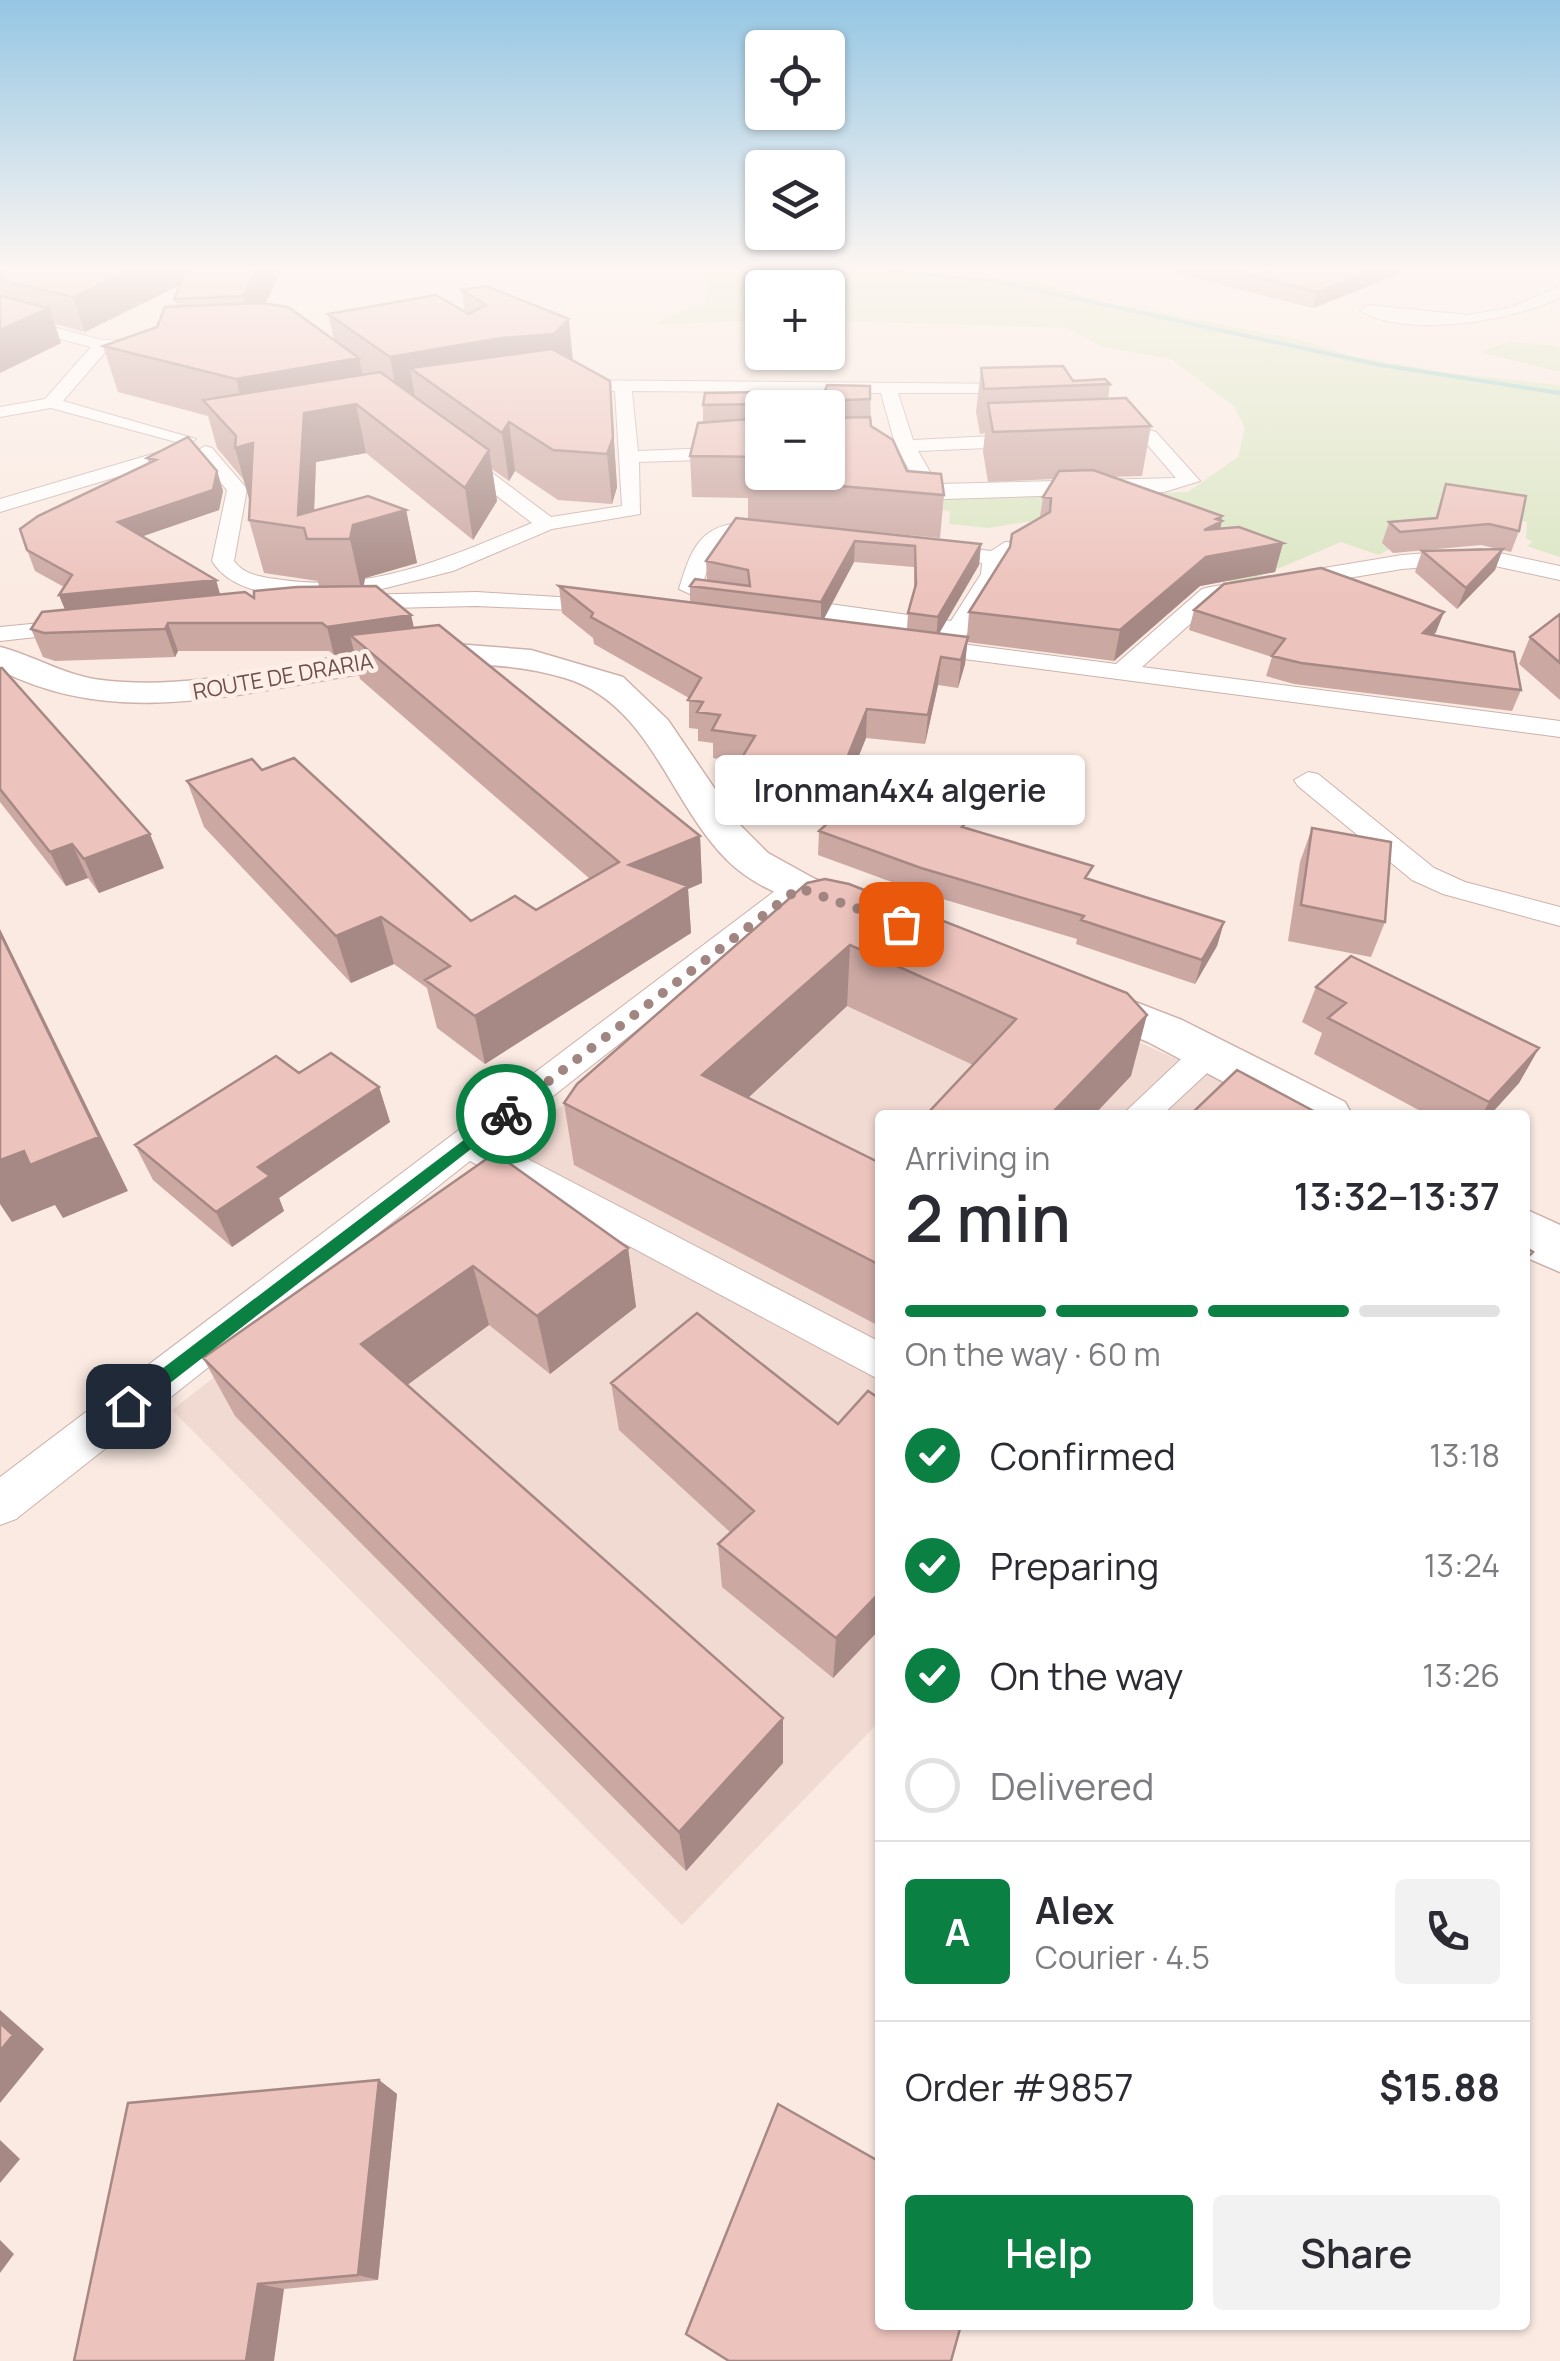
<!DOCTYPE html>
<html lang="en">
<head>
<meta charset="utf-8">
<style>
  body { margin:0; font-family:Manrope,sans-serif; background:#f2f2f3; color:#2b2b33; height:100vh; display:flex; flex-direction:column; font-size:38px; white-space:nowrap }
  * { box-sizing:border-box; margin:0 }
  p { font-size:32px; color:#7c7c81 }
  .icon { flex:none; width:55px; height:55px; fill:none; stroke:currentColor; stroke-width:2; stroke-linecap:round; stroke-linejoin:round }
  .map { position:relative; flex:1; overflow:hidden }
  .sheet { position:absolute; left:875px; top:1110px; width:655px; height:1220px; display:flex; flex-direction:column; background:#fff; border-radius:10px; box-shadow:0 2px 8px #0004 }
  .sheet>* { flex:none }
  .controls { position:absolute; left:745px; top:30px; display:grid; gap:20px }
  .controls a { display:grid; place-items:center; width:100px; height:100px; border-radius:10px; background:#fff; box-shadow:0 2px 8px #0004; font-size:50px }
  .pin { position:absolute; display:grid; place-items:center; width:85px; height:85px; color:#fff; margin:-42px; border-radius:20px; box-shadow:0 5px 15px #0006 }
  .courier { position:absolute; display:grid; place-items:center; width:100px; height:100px; margin:-50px; border:8px solid #0b8043; border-radius:50%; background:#fff; color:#222; box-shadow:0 2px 12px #0007 }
  .bubble { position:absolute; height:70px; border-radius:10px; background:#fff; box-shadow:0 2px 8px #0004; font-size:32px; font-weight:600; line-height:70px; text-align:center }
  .headline em { font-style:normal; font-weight:600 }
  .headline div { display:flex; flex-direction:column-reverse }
  .headline { display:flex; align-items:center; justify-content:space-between; height:170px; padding:0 30px }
  h1 { font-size:65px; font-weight:600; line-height:75px }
  .bar { display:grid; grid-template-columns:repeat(4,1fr); gap:15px 10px; align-content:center; height:120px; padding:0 30px }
  .bar i { height:12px; border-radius:8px; background:#e1e1e2 }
  .bar .current { background:#0b8043 }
  .bar p { grid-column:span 4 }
  .line { display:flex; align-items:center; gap:25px; padding:0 30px; border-top:2px solid #e1e1e2 }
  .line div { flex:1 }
  .round { display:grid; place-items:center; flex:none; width:105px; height:105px; border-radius:10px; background:#f2f2f3 }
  ol { padding:0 30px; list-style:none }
  li { display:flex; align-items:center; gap:30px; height:110px }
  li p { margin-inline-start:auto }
  li .icon { padding:10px; border-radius:50%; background:#0b8043; color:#fff; stroke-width:4 }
  li:last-child { color:#7c7c81 }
  li i { width:55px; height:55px; border:5px solid #e1e1e2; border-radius:50% }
  .cta { display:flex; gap:20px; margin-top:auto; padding:20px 30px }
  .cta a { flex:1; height:115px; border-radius:10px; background:#0b8043; color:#fff; font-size:40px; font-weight:600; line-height:115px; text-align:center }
  .cta a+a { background:#f2f2f3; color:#2b2b33 }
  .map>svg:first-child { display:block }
</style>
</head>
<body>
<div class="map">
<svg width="1560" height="2361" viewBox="0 0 1560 2361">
  <rect width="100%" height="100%" fill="#faeae2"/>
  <!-- residential -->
  <path fill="#f1dad2" d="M823,902L1192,1066L1284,1115H880V1721L682,1925L172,1410Z"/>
  <!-- green -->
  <path fill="#dae6c3" d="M701,267H901L922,273L1041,283L1101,301L1305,341L1351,356L1442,372L1560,385V557L1527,546L1533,542L1526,538L1527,522L1439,508L1449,533L1399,553L1389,549L1379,555L1341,542L1239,585L1057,517L988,528L949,524L950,511L885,505L886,500L1188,492L1238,457L1245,428L1234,406L1171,359L1103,347L1065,328L832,321L828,320V288H762V320L660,325L657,322L705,302L709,282Z
    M1509,342L1560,346V372L1479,352Z"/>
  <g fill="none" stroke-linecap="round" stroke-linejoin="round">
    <!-- stream -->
    <path fill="#a0d2cc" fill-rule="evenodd" d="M850,267L995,279L1380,363L1560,391V395L1380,367L995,283Z"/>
    <!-- street casing -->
    <g stroke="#ccb2ad" stroke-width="2">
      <path id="street" d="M1560,286V297C1516,321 1402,339 1360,310L1368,305L1467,315L1510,308Z
        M0,313L102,340L160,341L162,344L154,349L107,350L63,401L196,439L187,445L51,408L0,417V407L45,399L91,347L0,323Z
        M558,380L1028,384L1034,385V393H898L913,440L1035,434L1044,440L1035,446L918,451L937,484L1176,478L1140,436L1149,430L1156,432L1200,481L1164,492L944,499L922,492L899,452L828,455V443L894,440L881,393L632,391L638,451L762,446V458L639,462L640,514L552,529L453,571L358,595L476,592L610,600L622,607L618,612L476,606L346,609L335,602L343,596C303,599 235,599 212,561L227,490L195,452L205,446L212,448L247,489L234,561C246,577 265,577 283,580C373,593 451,556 532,523L446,457V449H460L551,517L622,506L615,391L552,389L549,385Z
        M176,447L186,453L183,457L0,512V499Z
        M740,523L779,526L790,532L779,538H724L713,552L702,586L951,621L981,574L982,563L920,552V542L991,551L1005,542H1021L1024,547L1005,561L1003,574L961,644L1116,664L1202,589L1210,587L1402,555L1481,549L1560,566V580L1481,563L1402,569L1217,600L1142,667L1560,721V737L918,653L906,646L909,641H938L943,634L712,604L679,589C690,553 698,526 740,523Z
        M82,619L94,626L90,631L0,641V627Z
        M1308,772L1318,774L1434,868L1465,882L1560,907V926L1443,894L1412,880L1298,786L1294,780Z
        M799,878L810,881L814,887L810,893L495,1142L880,1342V1380L470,1161L16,1519L0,1525V1477L788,881Z
        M1208,1041L1220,1045L1225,1053L1220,1061L1162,1115H1122L1196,1045Z"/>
    </g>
    <!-- secondary casing -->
    <g stroke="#ceb1ab" stroke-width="3">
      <path id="secondary" d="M442,643L531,650L623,677L668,720L738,823L768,853L815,879L884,903L891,912L884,921C861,927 841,917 819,909C786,898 752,885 727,860C669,802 650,704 565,678C377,622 181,763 0,670V647C35,656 63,675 101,680C216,694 328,649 442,643Z
        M1081,981L1182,1020L1345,1102L1352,1115H1286L1148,1042L1065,1007L1058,996L1065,985Z
        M1525,1209L1560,1225V1272L1525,1257Z"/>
    </g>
    <!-- street -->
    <use href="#street" fill="#fff" fill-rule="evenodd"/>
    <!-- secondary -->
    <use href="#secondary" fill="#fff" fill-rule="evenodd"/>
  </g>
  <!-- wall -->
  <path fill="#cca8a3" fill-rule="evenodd" d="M0,267H283L265,304L334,340L328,314L465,312L462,290L573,360L610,381L617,487L612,504L558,500L515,471L509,481L492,469L497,501L473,540L366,453L316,462L314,511L406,510L417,563L365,578L364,586L411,615L414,628L700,836L702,883L688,889L691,933L485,1064L437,1028L427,988L394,964L351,983L204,827L187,781L262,770L471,921L536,910L590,879L360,679L354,652L334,655L329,651H178L175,657L55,661L43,657L31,629L65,609L59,595L64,587L35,571L27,550L149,463L147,458L217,471L223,491L219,510L143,536L216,580L220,595L254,598L319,587L318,581L264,573L249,520L250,499L243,479L217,448L208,416L118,392L103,346L157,327L177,306L174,299L180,285L85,332L55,324L61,343L0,373Z
    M1161,267H1401L1399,274L1313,308L1182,275Z
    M981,368L1110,384L1108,399L1151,426L1142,476L1111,477L1222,516L1220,529L1283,543L1275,572L1200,586L1114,661L967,642L965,664L958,688L938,685L925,744L866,738L835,815L735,798V769L739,762L713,758V743L698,741V729L689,728V698L594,644L593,638L562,613L559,586L690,602V586L707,580L706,561L748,519V498L692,497L690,456L703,423V405L870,386L871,426L907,471L944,495L940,538L788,524L981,544L979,565L939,633L967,637L969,612L1040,517L1043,497L1054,479L988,482L983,452L985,433L980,434L976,412ZM762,408H828V472H762ZM854,562L914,567V591L908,613L907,629L824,619Z
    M1446,484L1519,531L1511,552L1502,550L1495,570L1457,609L1415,572L1422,551L1498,549L1481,545L1393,553L1382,543L1389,522L1435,519Z
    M1194,610L1436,632L1433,635L1521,690L1512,711L1294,684L1266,676L1272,657L1189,630Z
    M1560,614V700L1519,664L1530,637Z
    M0,668L164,868L99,893L88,878L66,886L0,802Z
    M965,824L964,827L1090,880L1224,922L1217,946L1195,984L1076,944L1077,939L919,892L818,855L819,831Z
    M1312,828L1385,922L1371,957L1288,941L1300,862Z
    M807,883L1131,1076L973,1065L847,1006L748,1098L880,1163L879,1326L574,1165L564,1103Z
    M1316,987L1539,1048L1519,1083L1490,1115H1428L1314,1054L1322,1033L1302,1022Z
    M299,1073L379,1087L390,1122L279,1198L284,1211L232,1247L153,1180L135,1145Z
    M495,1153L628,1248L636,1307L550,1374L489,1325L407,1385L783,1718V1763L686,1871L235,1416L203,1358Z
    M611,1383L838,1424L880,1399V1629L833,1678L722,1587L718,1544L731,1533L619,1430Z
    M379,2080L397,2094L378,2280L284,2289L74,2361Z"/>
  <!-- shaded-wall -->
  <path fill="#a68884" d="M138,267H205L206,272L85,332L73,297Z
    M259,267H283L252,331L243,296Z
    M1381,267H1401L1399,274L1313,308L1317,292Z
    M49,308L61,343L0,373V330Z
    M569,319L573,361L410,368L415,397L398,400L390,357Z
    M359,358L369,405L356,404L366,453L316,462L313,539L248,426L236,379Z
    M610,381L617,487L612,504L607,454Z
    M509,422L515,471L509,481L502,433Z
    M253,443L266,493L249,499L235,448Z
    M489,450L497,501L473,540L465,488Z
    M217,471L223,491L219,510L126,542L118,522Z
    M406,510L417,563L365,578L362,593L350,539L353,525Z
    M1222,516L1221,522L1222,521L1215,550L1204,530L1216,519Z
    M855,541L854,562L821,624V602Z
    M1283,543L1275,572L1200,586L1114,661L1120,630L1206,557Z
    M981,544L979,565L936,639L938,617Z
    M1503,549L1495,570L1457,609L1466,588Z
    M216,580L222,601L68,617L59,595Z
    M1444,612L1436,632L1416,654L1423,633Z
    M411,615L417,643L350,635L354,652L334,655L327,627Z
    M168,623L178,651L175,657L165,629Z
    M968,637L965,664L958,688L961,660Z
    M941,657L938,685L925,744L928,715Z
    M867,709L866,738L835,815L836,785Z
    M150,834L164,868L99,893L84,859Z
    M700,836L702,883L688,889L691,933L485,1064L475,1016L629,865Z
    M72,844L88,878L66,886L50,852Z
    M381,917L394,964L351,983L336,936Z
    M1224,922L1217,946L1195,984L1202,960Z
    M0,929L128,1191L63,1218L55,1205L12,1222L0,1204Z
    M850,945L847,1006L706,1137L702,1075Z
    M1147,1015L1131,1076L1094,1115H1050Z
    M1539,1048L1519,1083L1490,1115H1482L1489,1102Z
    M379,1087L390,1122L279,1198L284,1211L232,1247L216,1212L258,1167Z
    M628,1248L636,1307L550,1374L537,1316Z
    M473,1266L489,1325L384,1402L361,1344Z
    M880,1592V1629L833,1678L836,1638Z
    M783,1718V1763L686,1871L679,1832Z
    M0,2010L44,2049L0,2103Z
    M379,2080L397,2094L378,2280L358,2275Z
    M0,2140L20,2159L0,2183Z
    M0,2240L14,2254L0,2273Z
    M258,2284L284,2289L274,2361H246Z"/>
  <!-- building -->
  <path fill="#edc3bd" stroke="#a68884" stroke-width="2.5" d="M0,267H138L73,297L0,280Z
    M187,267H259L243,296L174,299Z
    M1216,267H1381L1317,292Z
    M486,286L569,319L554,334L501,338L390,357L328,314L436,295L469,314L486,305L462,290Z
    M0,296L49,308L0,330Z
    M262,303L288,307L359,358L236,379L103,346L157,327L165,307Z
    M552,349L610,381L613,438L607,454L553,450L509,422L502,433L410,368Z
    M1063,366L1073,381L1105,379L1110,384L984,389L981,368Z
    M380,372L489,450L465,488L356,404L304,413L298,515L368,496L406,510L353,525L350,539H307L304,528L249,520L253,443L235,448L236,436L203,400Z
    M827,385L870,386V399L826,401V408H765L764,404L703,405L705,393L825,391Z
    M1126,398L1151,426L993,432L988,403Z
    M870,417L871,426L893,440L907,471L941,474L944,495L748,478L762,457L690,456L698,423L762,418V472H828V418Z
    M188,437L217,471L213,490L118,522L216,580L59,595L72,575L27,550L20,529L38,516L156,460L147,458Z
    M1093,470L1222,516L1216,519L1222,521L1204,530L1239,527L1283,543L1206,557L1120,630L969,612L1010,547L1012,534L1050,512L1051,498L1043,497L1059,471Z
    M1446,484L1526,496L1519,531L1489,524L1400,532L1389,522L1437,518Z
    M736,518L981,544L938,617L908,613L916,584L915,546L855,541L821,602L690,586L695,579L750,586L748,570L706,561Z
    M1503,549L1466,588L1422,551Z
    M1321,568L1444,612L1423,633L1514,652L1521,690L1301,663L1272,656L1285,639L1194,610L1224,584Z
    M376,586L411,615L327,627L322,623H168L165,629L44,633L31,629L42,612L245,592L254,598V591L297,587Z
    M559,586L968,637L961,660L941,657L928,715L867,709L836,785L735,769L755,736L712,730L720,715L697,712L703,702L688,700L701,678L591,617L593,613Z
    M1560,614V663L1530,637Z
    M439,625L700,836L629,865L688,886L475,1016L425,980L450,966L381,917L336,936L187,781L252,759L262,770L294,758L471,921L515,896L536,910L619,862L350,635Z
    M0,668H2L150,834L84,859L72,844L50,852L0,789Z
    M865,789L965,824L962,827L1093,866L1085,878L1224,922L1202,960L1081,920L1084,916L921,868L819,831Z
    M1312,828L1391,842L1385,922L1301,905Z
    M825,879L849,884L1127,993L1147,1015L1050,1115H926L1016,1019L850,945L702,1075L880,1163V1265L564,1103L577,1084L807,883Z
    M0,933L99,1137L30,1165L24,1151L0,1160Z
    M1351,956L1539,1048L1489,1102L1328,1018L1346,1003L1316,987Z
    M331,1053L379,1087L258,1167L270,1176L216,1212L135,1145L276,1056L299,1073Z
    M1237,1070L1321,1115H1190Z
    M495,1153L628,1248L537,1316L473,1266L361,1344L783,1718L679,1832L203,1358Z
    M1525,1247L1533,1252L1525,1260Z
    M697,1313L838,1424L868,1391L880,1399V1592L836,1638L718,1544L754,1511L611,1383Z
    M0,2023L13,2035L0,2051Z
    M379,2080L358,2275L258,2284L246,2361H74L128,2103Z
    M778,2104L880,2162V2325H961L951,2361H729L686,2334Z"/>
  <!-- sky -->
  <linearGradient id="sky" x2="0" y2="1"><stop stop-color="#95c6e3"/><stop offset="0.45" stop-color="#fdf6f2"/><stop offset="1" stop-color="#fdf6f2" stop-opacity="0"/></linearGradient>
  <rect width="1560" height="597" fill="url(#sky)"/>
  <!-- route -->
  <path fill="#0b8043" d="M506,1108L511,1110V1118L134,1411H121V1400Z"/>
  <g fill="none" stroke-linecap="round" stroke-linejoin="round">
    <!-- done -->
    <path stroke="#a08580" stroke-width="10" stroke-dasharray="0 18" d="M506,1114L799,888L901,924"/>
  </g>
  <g text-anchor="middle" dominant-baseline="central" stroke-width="9" stroke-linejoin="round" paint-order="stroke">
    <!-- far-street labels -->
    <g font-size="22" fill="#6f4e4b" stroke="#fdefe8">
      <text transform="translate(283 676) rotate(-10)">ROUTE DE DRARIA</text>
    </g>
  </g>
</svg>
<div class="controls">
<a><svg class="icon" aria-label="locate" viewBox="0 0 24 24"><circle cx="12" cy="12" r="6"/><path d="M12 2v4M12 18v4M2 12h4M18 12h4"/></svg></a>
<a><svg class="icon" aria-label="layers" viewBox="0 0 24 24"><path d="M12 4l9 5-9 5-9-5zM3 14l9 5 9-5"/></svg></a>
<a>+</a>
<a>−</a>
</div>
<div class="pin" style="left:901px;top:924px;background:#ea580c"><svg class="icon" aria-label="bag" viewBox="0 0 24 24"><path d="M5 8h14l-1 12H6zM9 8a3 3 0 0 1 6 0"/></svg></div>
<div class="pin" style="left:128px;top:1406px;background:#1f2937"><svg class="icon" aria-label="home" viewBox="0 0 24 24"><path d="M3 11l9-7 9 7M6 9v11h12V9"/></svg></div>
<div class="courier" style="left:506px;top:1114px"><svg class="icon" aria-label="bike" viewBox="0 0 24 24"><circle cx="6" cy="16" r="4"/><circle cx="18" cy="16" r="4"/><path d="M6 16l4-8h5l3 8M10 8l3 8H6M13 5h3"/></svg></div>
<div class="bubble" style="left:715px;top:755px;width:370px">Ironman4x4 algerie</div>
<section class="sheet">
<div class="headline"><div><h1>2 min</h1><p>Arriving in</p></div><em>13:32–13:37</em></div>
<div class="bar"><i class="current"></i><i class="current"></i><i class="current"></i><i></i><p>On the way · 60 m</p></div>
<ol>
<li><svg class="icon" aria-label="check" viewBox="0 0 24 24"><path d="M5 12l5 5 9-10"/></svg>Confirmed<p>13:18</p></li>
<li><svg class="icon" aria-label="check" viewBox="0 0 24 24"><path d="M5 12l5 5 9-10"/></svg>Preparing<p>13:24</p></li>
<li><svg class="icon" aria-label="check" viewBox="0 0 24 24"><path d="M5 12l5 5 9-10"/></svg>On the way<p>13:26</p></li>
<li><i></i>Delivered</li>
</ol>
<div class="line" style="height:180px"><b class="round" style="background:#0b8043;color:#fff">A</b><div><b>Alex</b><p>Courier · 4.5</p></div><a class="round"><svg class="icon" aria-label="phone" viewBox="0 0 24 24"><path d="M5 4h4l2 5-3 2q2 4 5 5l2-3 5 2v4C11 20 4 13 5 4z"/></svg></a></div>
<div class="line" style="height:130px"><div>Order #9857</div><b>$15.88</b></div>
<div class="cta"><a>Help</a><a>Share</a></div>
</section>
</div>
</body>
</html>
